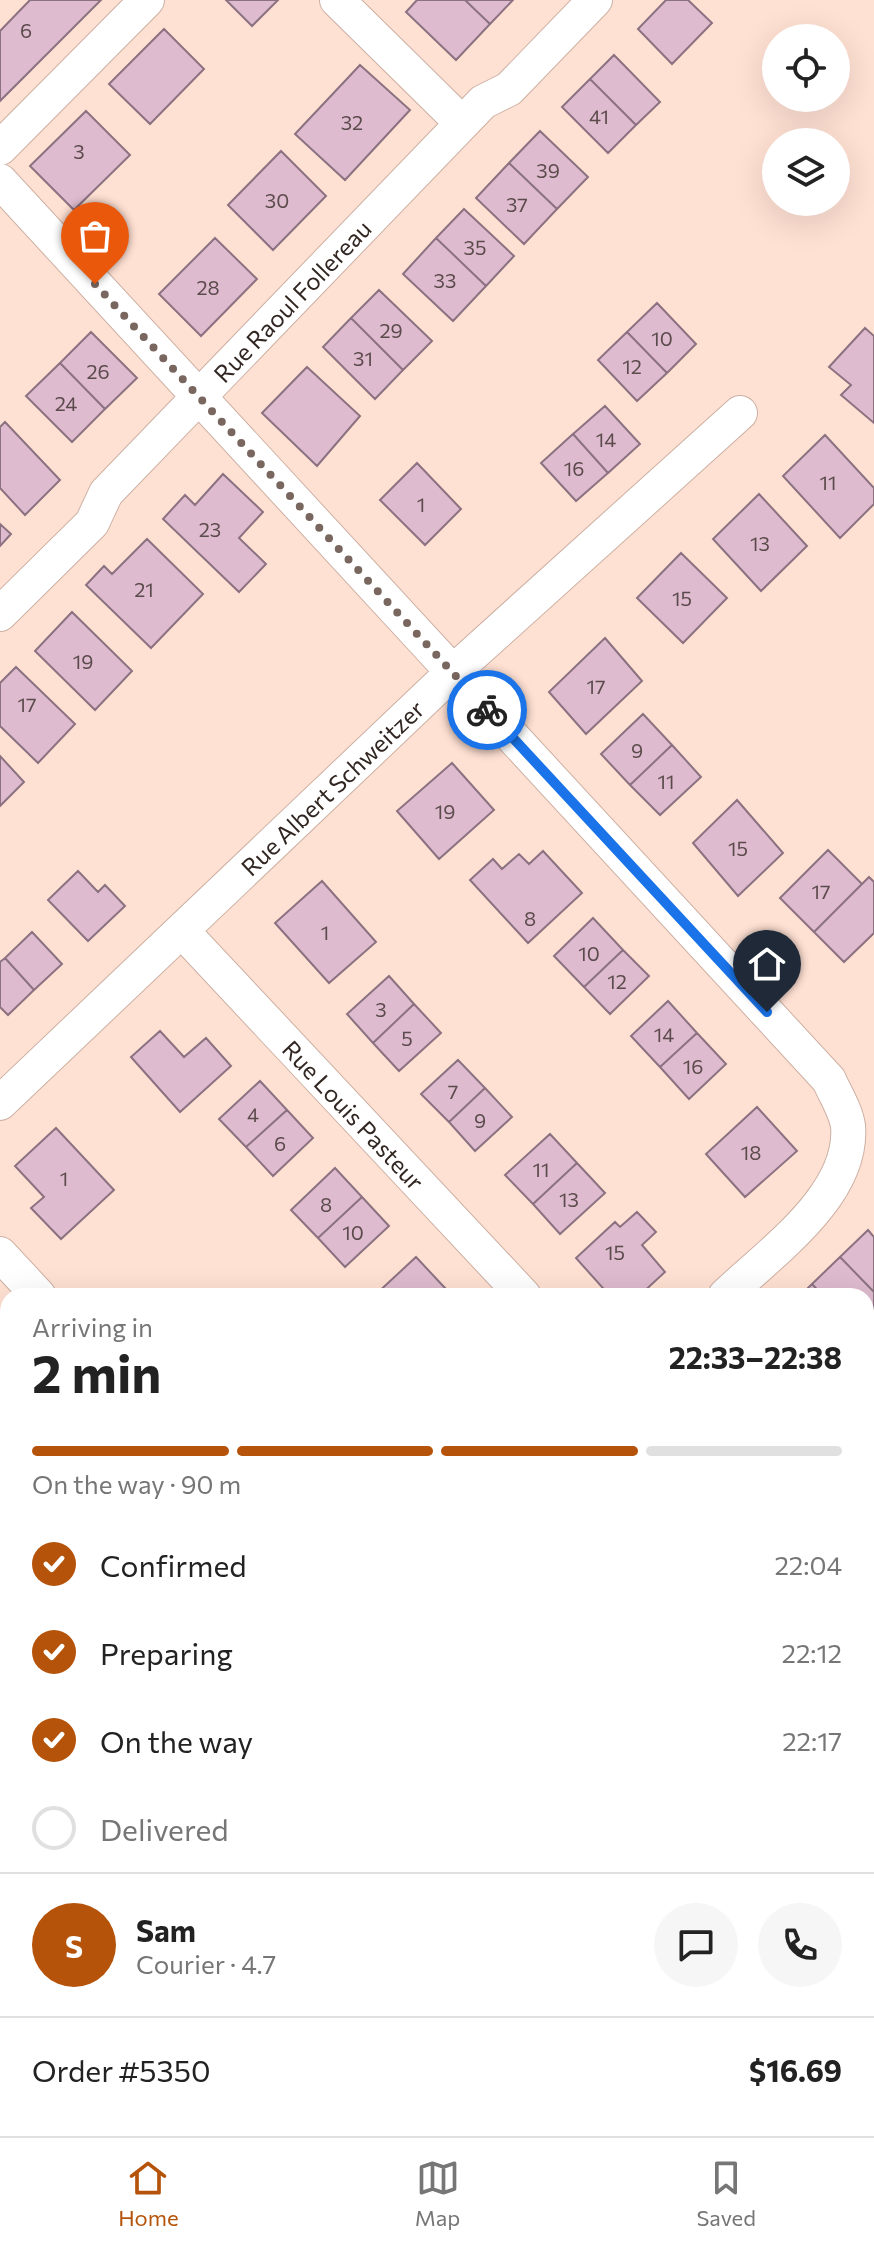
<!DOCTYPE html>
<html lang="en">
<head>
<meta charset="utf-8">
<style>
  body { margin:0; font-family:Commissioner,sans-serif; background:#f6f6f6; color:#222; height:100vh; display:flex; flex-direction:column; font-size:30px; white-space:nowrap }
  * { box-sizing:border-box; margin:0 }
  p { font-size:26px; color:#767676 }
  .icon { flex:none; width:44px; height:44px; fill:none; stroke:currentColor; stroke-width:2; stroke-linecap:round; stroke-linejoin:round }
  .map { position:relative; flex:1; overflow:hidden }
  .details { position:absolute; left:0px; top:1288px; width:874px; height:848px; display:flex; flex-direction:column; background:#fff; border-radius:24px 24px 0 0; box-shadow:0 8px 32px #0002 }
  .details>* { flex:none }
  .fabs { position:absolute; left:762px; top:24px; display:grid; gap:16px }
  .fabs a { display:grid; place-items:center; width:88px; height:88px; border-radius:50%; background:#fff; box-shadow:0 8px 32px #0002; font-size:40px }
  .pin { position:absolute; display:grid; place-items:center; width:68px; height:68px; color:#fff; margin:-82px -34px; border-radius:50% 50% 50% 0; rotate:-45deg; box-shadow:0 0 8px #0007 }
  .pin .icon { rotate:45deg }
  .courier { position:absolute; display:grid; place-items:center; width:80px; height:80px; margin:-40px; border:6px solid #1a73e8; border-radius:50%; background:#fff; color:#222; box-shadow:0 2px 10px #0007 }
  .summary em { font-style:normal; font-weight:700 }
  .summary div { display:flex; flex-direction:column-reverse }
  .summary { display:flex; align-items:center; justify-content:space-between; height:136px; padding:0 32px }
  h1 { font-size:52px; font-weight:700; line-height:60px }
  .bar { display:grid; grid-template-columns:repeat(4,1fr); gap:12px 8px; align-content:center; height:96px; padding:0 32px }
  .bar i { height:10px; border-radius:6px; background:#e0e0e0 }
  .bar .on { background:#b45309 }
  .bar p { grid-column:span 4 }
  .line { display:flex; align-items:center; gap:20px; padding:0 32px; border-top:2px solid #e0e0e0 }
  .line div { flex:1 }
  .round { display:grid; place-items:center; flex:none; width:84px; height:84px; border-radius:42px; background:#f6f6f6 }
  ol { padding:0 32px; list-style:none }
  li { display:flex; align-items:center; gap:24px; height:88px }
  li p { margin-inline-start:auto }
  li .icon { padding:8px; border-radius:50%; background:#b45309; color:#fff; stroke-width:4 }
  li:last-child { color:#767676 }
  li i { width:44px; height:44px; border:4px solid #e0e0e0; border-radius:50% }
  .tabs { display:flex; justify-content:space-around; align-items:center; height:112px; border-top:2px solid #e0e0e0; background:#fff; font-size:22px; color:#767676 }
  .tabs a { display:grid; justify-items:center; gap:4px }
  .tabs .on { color:#b45309 }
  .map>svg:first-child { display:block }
</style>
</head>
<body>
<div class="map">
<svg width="874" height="2136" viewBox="0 0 874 2136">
  <rect width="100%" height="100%" fill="#ffe1d3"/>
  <!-- commercial -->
  <path fill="#eed6e1" d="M0,1942L8,1950V2128H37L33,2136H0Z"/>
  <!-- green -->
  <path fill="#cae3cb" d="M874,1381V1541L866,1550V1389Z
    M37,2128H206L212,2133L211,2136H33Z"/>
  <!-- building -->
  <path fill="#debbce" stroke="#8c7281" stroke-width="2" d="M30,0H101L0,101V31Z
    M226,0H278L252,26Z
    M417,0H465L490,24L456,60L406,12Z
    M465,0H513L490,24Z
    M666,0H688L712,23L672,64L638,29Z
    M164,29L204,69L150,124L109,84Z
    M614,55L660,102L636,125L590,79Z
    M360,65L410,110L345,180L295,134Z
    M590,79L636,125L608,153L562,107Z
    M86,111L130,155L74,210L30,166Z
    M540,131L588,177L557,209L509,163Z
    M281,151L326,196L273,250L228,205Z
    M509,163L557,209L524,244L476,198Z
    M464,209L514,256L486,286L436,238Z
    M215,238L257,279L201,336L159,294Z
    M436,238L486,286L453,321L403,274Z
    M379,290L432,341L403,370L351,318Z
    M657,303L696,344L667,373L627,332Z
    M351,318L403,370L375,399L323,347Z
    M865,328L874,336V423L841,395L851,385L829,367Z
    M91,332L137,378L105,409L60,363Z
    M627,332L667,373L637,401L598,360Z
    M60,363L105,409L72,442L26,396Z
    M307,367L360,416L317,466L262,413Z
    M605,406L640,444L608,473L573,434Z
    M5,422L60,480L25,515L0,488V427Z
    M573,434L608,473L576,501L541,463Z
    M825,435L874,488V504L840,538L783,476Z
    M417,463L461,509L425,545L380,500Z
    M223,474L263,512L239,538L266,564L239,592L163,519L185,495L195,505Z
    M759,494L807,546L761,591L713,539Z
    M0,524L11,534L0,546Z
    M147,539L203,594L151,648L86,585L104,566L112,574Z
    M681,553L727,598L683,643L637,598Z
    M72,612L132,671L95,710L35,651Z
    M605,638L642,681L586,734L549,692Z
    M16,667L75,724L38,763L0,726V683Z
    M643,714L672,745L630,785L601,754Z
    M672,745L701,777L660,815L630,785Z
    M0,756L24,782L0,806Z
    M452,763L494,810L439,859L397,811Z
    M737,800L783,853L738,896L693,843Z
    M828,850L862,884L814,932L780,898Z
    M543,851L582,893L528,943L470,880L493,859L502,869L519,854L529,864Z
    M78,871L98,892L105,885L125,906L88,941L48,900Z
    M869,877L874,882V933L844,962L814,932Z
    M322,881L376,942L329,983L275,923Z
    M593,918L623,950L584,987L554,956Z
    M32,932L62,964L34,990L5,958Z
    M623,950L649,976L610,1014L584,987Z
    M5,958L34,990L8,1015L0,1007V962Z
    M389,976L414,1004L373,1043L347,1014Z
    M668,1001L697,1033L660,1067L631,1036Z
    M414,1004L441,1033L399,1071L373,1043Z
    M160,1031L184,1057L206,1038L231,1066L180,1112L131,1057Z
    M697,1033L726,1064L689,1099L660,1067Z
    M458,1060L485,1088L449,1122L421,1094Z
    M260,1081L287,1110L246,1147L219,1119Z
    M485,1088L512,1117L475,1151L449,1122Z
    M757,1107L797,1151L745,1197L706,1154Z
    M287,1110L313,1138L273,1176L246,1147Z
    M56,1128L114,1190L61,1239L31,1208L44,1197L15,1166Z
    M550,1134L577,1163L533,1204L505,1175Z
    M577,1163L605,1193L560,1234L533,1204Z
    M335,1168L362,1197L318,1238L291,1210Z
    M362,1197L389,1226L345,1267L318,1238Z
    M637,1212L656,1232L642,1245L665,1272L639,1296H610L576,1258L615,1222L620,1227Z
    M868,1230L874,1237V1292L840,1257Z
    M416,1257L445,1288L436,1296H374Z
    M840,1257L874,1292V1308L866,1316V1296H823L812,1284Z
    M812,1284L823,1296H800Z
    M445,1288L452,1296H436Z
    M0,1339L8,1348V1360L0,1367Z
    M874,1623V1692L866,1684V1632Z
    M0,1664L8,1672V1720L0,1729Z
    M8,1720V1790L0,1782V1729Z
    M874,1988V2011L866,2005V1997Z
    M866,2070L874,2076L866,2087Z
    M34,2128H133L140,2136H24Z
    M429,2128H491L484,2136H439Z
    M525,2128H550L560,2136H519Z
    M758,2128H840L849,2135L751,2136Z"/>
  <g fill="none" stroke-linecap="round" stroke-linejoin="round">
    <!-- minor casing -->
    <g stroke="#ccb0a3" stroke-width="36">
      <g id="minor">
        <path d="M337,0L462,123"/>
        <path d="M0,148L147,0"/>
        <path d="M0,181L829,1080C835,1094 846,1111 848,1126C854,1195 770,1253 725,1296"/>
        <path id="s1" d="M0,614L92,523L106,493L483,102L509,89L595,0"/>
        <path id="s2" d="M183,932L524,1296"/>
        <path id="s3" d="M0,1103L453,672L740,413"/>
        <path d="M0,1254L39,1296"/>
        <path d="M866,1790L874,1782"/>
      </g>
    </g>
    <!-- major casing -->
    <g stroke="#fff" stroke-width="44">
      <path id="major" d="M0,1872L8,1880
        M275,2128L286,2136"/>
    </g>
    <!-- path -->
    <path stroke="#b9a197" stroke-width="5" stroke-dasharray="2 6" stroke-linecap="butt" d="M866,1720L874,1727
      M649,2128L655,2136"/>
    <!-- minor -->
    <use href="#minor" stroke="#fff" stroke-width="34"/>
    <!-- major -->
    <use href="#major" stroke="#febbbc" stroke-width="42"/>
  </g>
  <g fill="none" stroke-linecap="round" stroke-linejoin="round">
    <!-- done -->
    <path stroke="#79675f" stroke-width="8" stroke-dasharray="0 14.4" d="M95,284L487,710"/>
    <!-- route -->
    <path stroke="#1a73e8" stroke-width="10" d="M487,710L767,1012"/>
  </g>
  <g text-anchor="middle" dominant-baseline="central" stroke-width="6" stroke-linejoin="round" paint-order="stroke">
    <!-- number labels -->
    <g font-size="20" fill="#5c4b4c">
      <text x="26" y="30">6</text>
      <text x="599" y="116">41</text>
      <text x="352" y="122">32</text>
      <text x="79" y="151">3</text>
      <text x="548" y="170">39</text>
      <text x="277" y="200">30</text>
      <text x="517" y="204">37</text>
      <text x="475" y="247">35</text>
      <text x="445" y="280">33</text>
      <text x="208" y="287">28</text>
      <text x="391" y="330">29</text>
      <text x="662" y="338">10</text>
      <text x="363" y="358">31</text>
      <text x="632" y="366">12</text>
      <text x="98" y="371">26</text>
      <text x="66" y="403">24</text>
      <text x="606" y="439">14</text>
      <text x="574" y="468">16</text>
      <text x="828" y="482">11</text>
      <text x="421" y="504">1</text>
      <text x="210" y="529">23</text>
      <text x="760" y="543">13</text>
      <text x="144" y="589">21</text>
      <text x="682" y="598">15</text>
      <text x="83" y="661">19</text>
      <text x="596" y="686">17</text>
      <text x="27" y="704">17</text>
      <text x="637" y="750">9</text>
      <text x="666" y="781">11</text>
      <text x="445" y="811">19</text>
      <text x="738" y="848">15</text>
      <text x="821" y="891">17</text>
      <text x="530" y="918">8</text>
      <text x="325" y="932">1</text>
      <text x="589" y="953">10</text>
      <text x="617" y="981">12</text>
      <text x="381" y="1009">3</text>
      <text x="664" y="1034">14</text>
      <text x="407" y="1038">5</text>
      <text x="693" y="1066">16</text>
      <text x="453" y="1091">7</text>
      <text x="253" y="1114">4</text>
      <text x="480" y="1120">9</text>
      <text x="280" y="1143">6</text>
      <text x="751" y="1152">18</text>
      <text x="541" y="1169">11</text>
      <text x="64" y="1178">1</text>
      <text x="569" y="1199">13</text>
      <text x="326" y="1204">8</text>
      <text x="353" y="1232">10</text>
      <text x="615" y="1252">15</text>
    </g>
    <!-- street labels -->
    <g font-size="24" fill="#312621" stroke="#ffe1d3">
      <text stroke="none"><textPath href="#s1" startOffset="430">Rue Raoul Follereau</textPath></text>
      <text stroke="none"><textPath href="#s3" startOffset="458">Rue Albert Schweitzer</textPath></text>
      <text stroke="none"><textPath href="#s2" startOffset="250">Rue Louis Pasteur</textPath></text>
    </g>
  </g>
</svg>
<div class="fabs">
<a><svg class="icon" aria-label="locate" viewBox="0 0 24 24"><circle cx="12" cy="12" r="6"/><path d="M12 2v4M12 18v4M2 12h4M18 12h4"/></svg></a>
<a><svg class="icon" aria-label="layers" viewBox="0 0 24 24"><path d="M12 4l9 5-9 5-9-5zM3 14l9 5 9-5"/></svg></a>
</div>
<div class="pin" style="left:95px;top:284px;background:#ea580c"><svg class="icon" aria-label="bag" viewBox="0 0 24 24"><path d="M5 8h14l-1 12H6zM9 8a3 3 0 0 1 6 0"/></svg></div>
<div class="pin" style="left:767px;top:1012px;background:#1f2937"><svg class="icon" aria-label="home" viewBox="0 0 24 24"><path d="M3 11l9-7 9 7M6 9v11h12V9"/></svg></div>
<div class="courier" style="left:487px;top:710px"><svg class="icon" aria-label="bike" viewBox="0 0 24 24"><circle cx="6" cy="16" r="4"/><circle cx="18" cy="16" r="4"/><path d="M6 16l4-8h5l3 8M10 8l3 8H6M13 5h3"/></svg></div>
<section class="details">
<div class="summary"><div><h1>2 min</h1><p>Arriving in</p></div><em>22:33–22:38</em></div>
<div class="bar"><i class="on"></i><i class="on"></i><i class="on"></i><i></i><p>On the way · 90 m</p></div>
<ol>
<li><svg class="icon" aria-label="check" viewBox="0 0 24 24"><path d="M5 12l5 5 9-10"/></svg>Confirmed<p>22:04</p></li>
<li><svg class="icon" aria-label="check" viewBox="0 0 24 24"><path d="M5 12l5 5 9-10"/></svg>Preparing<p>22:12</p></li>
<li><svg class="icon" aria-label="check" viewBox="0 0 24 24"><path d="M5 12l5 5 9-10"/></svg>On the way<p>22:17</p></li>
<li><i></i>Delivered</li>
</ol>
<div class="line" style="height:144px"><b class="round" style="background:#b45309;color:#fff">S</b><div><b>Sam</b><p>Courier · 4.7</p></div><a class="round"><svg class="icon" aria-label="chat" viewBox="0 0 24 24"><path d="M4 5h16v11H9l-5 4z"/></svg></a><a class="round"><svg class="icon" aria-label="phone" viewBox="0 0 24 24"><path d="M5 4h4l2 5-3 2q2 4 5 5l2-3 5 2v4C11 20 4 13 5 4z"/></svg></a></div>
<div class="line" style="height:104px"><div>Order #5350</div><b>$16.69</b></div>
</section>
</div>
<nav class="tabs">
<a class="on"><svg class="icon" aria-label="home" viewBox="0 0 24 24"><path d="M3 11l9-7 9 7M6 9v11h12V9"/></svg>Home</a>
<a><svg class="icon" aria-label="map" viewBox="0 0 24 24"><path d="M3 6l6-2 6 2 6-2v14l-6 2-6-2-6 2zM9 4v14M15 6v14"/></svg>Map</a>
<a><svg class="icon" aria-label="saved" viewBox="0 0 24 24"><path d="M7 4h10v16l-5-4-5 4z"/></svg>Saved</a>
</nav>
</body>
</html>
